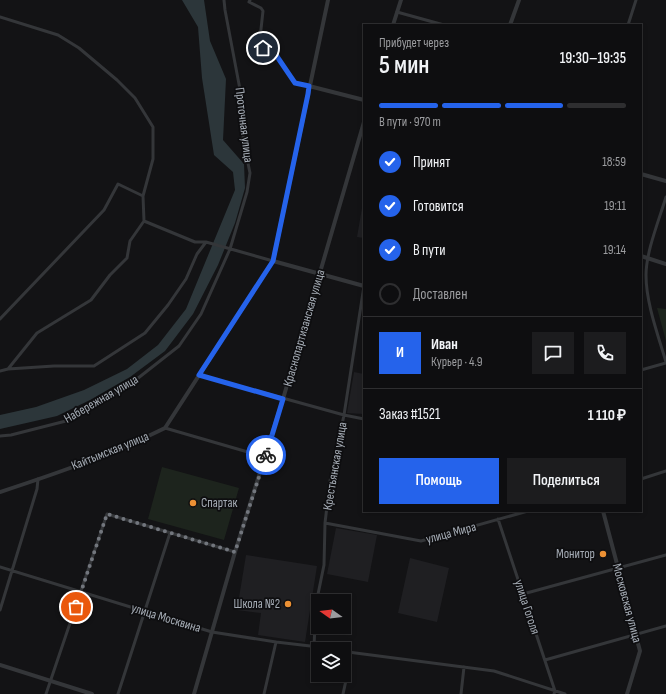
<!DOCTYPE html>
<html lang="ru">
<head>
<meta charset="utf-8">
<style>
  body { margin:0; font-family:"Sofia Sans Condensed",sans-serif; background:#1c1c1e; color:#f1f3f6; height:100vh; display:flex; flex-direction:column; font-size:15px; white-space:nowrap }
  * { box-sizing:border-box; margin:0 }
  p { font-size:13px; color:#9b9c9f }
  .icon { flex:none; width:22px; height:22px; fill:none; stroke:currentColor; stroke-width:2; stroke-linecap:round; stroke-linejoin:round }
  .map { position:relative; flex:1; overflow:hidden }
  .side { position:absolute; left:363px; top:24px; width:279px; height:488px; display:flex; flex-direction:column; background:#0e0e10; border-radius:0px; box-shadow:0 2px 6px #0003,0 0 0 1px #2e2e30 }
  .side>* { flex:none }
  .needle { width:26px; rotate:284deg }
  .tools { position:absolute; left:311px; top:594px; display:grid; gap:8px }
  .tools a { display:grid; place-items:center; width:40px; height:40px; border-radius:0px; background:#0e0e10; box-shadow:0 2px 6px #0003,0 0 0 1px #2e2e30; font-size:20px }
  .pin { position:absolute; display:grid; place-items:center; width:34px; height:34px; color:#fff; margin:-17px; border:2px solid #fff; border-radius:50%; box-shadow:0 1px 4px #0007 }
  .courier { position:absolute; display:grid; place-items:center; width:40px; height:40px; margin:-20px; border:3px solid #2563eb; border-radius:50%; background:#fff; color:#222; box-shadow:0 1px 5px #0007 }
  .overview em { font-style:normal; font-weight:600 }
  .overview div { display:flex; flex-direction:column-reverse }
  .overview { display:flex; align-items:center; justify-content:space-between; height:68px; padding:0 16px }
  h1 { font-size:26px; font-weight:600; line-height:30px }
  .bar { display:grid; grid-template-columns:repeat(4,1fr); gap:6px 4px; align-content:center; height:48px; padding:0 16px }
  .bar i { height:5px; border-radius:3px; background:#2e2e30 }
  .bar .selected { background:#2563eb }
  .bar p { grid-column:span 4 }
  .line { display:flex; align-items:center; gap:10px; padding:0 16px; border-top:1px solid #2e2e30 }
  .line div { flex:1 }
  .round { display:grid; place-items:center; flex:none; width:42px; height:42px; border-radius:0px; background:#1c1c1e }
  ol { padding:0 16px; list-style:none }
  li { display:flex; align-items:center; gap:12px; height:44px }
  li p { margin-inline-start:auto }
  li .icon { padding:4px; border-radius:50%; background:#2563eb; color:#fff; stroke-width:4 }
  li:last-child { color:#9b9c9f }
  li i { width:22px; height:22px; border:2px solid #2e2e30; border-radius:50% }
  .cta { display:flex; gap:8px; margin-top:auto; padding:8px 16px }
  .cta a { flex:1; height:46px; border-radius:0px; background:#2563eb; color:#fff; font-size:16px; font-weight:600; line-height:46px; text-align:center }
  .cta a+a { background:#1c1c1e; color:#f1f3f6 }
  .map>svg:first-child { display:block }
</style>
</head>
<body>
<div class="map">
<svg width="666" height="694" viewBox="0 0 666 694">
  <rect width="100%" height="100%" fill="#131315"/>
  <!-- built -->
  <path fill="#1f1f22" d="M362,208H364V238L357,237Z
    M354,372L364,374V414L347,413Z
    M336,528L377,535L368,582L327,574Z
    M246,555L317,566L305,642L258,635L261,613L237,610Z
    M410,558L449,568L437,622L398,613Z"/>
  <!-- green -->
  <path fill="#1d241d" d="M657,308L666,309V341Z
    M162,467L239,488L224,540L148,519Z"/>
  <!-- water -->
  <path fill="#2c363a" d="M182,0H204L210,41L226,79L223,140L244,164L245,188L235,223L218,265L193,314L165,351L130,377L90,400L57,416L0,429V415L36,407L84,390L127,369L158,345L186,309L235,190L233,172L214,155L202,78L198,27Z"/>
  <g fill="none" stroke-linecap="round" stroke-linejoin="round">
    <!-- minor -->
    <path stroke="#343639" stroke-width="3" d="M250,0L249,2L261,8L263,11L260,38V42L263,48L276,55L295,83L309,86
      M397,12L444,25
      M0,17L58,35L79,48L117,80L135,98L153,127V159L143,196L144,221L130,241L127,258L110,275L91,300L37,333L8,369L0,371
      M628,25L636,0
      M666,197C659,220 646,252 646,275C646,303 658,335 666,362
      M144,221L195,242H206L273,261
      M0,319L104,210L118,184L143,196
      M8,369L54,366H94L145,333L168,305L186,279L197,254L206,242
      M641,370L666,363
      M199,375L344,415L364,419
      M165,428L265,457
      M0,436L11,435L66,421L128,386L179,346L201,314L230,249L247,192L250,173L243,139L245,116L225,10L224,0
      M641,479L666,471
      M498,519L555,691L554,694
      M325,523L421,541L528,511
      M0,567L212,632L276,642L336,649
      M523,594L666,555
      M0,610L37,489L38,479
      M314,646L316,604L324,565L325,523L330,481L344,415L364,286
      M344,650L348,652L494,671L565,694
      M545,660L666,626
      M46,694L107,514L235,552
      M118,694L170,533
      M264,694L276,642
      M343,694L350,662L348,652
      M461,694L464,667"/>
    <!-- tertiary -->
    <path stroke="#343639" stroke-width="4" d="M393,25L401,0
      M510,25L519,0
      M309,86L364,100
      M641,174L666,181
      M641,256L666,264
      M273,261L364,286
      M0,492C55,474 113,454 165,428L273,261L328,0
      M603,511L640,651L627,694
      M0,665L92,694
      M194,694L235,552L283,399L364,122"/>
  </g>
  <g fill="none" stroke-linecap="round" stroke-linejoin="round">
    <!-- done -->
    <path stroke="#72767d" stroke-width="4" stroke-dasharray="0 7.2" d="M76,607L107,514L235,552L266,455"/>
    <!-- route -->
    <path stroke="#2563eb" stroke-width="5" d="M263,48L276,55L295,83L309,86L308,94L273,261L199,375L283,399L266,455"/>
  </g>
  <!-- markers -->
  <g fill="#eb9034" stroke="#0e0e10" stroke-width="1.5">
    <circle cx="193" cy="503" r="4"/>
    <circle cx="603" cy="554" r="4"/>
    <circle cx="288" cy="604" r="4"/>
  </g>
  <g text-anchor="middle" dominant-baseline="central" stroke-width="3.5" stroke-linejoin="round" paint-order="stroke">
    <!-- street labels -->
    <g font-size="13" fill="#a5acb5" stroke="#0e0e10">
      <text transform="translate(244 125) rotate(83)">Проточная улица</text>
      <text transform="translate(304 328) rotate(-74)">Краснопартизанская улица</text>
      <text transform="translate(101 399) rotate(-30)">Набережная улица</text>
      <text transform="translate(110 451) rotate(-22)">Кайтымская улица</text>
      <text transform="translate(335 466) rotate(-80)">Крестьянская улица</text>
      <text transform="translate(451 533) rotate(-15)">улица Мира</text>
      <text transform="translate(627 603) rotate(75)">Московская улица</text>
      <text transform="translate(527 607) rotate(72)">улица Гоголя</text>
      <text transform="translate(166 618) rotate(17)">улица Москвина</text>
    </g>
    <!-- poi labels -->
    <g font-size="13" fill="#a5acb5" stroke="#0e0e10" text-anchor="end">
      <text x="201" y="503" text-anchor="start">Спартак</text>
      <text x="595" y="554">Монитор</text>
      <text x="280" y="604">Школа №2</text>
    </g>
  </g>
</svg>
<div class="tools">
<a><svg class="needle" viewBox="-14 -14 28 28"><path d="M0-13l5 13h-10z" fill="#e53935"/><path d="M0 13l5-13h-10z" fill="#9b9c9f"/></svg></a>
<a><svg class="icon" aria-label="layers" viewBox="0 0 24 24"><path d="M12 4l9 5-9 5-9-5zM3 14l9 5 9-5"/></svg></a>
</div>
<div class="pin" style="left:76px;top:607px;background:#ea580c"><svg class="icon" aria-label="bag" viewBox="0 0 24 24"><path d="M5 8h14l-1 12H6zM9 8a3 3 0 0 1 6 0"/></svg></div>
<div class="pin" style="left:263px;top:48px;background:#1f2937"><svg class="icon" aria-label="home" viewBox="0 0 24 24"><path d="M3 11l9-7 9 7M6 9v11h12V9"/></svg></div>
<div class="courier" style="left:266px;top:455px"><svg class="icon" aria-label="bike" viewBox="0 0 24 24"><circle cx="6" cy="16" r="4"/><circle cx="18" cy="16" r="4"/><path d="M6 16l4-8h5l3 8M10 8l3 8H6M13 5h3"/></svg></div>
<section class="side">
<div class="overview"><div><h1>5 мин</h1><p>Прибудет через</p></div><em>19:30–19:35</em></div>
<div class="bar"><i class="selected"></i><i class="selected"></i><i class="selected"></i><i></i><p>В пути · 970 m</p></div>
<ol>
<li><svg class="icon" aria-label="check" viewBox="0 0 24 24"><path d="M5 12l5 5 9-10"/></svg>Принят<p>18:59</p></li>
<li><svg class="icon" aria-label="check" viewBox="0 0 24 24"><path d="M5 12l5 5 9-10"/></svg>Готовится<p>19:11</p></li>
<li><svg class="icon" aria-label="check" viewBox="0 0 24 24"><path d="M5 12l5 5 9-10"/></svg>В пути<p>19:14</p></li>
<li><i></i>Доставлен</li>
</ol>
<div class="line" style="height:72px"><b class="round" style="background:#2563eb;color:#fff">И</b><div><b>Иван</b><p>Курьер · 4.9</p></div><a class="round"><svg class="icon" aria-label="chat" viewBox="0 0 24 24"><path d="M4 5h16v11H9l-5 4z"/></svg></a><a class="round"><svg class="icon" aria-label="phone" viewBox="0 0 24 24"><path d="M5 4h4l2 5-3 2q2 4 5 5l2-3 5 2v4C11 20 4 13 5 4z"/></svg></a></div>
<div class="line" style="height:52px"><div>Заказ #1521</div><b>1 110 ₽</b></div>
<div class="cta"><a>Помощь</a><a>Поделиться</a></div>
</section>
</div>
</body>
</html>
